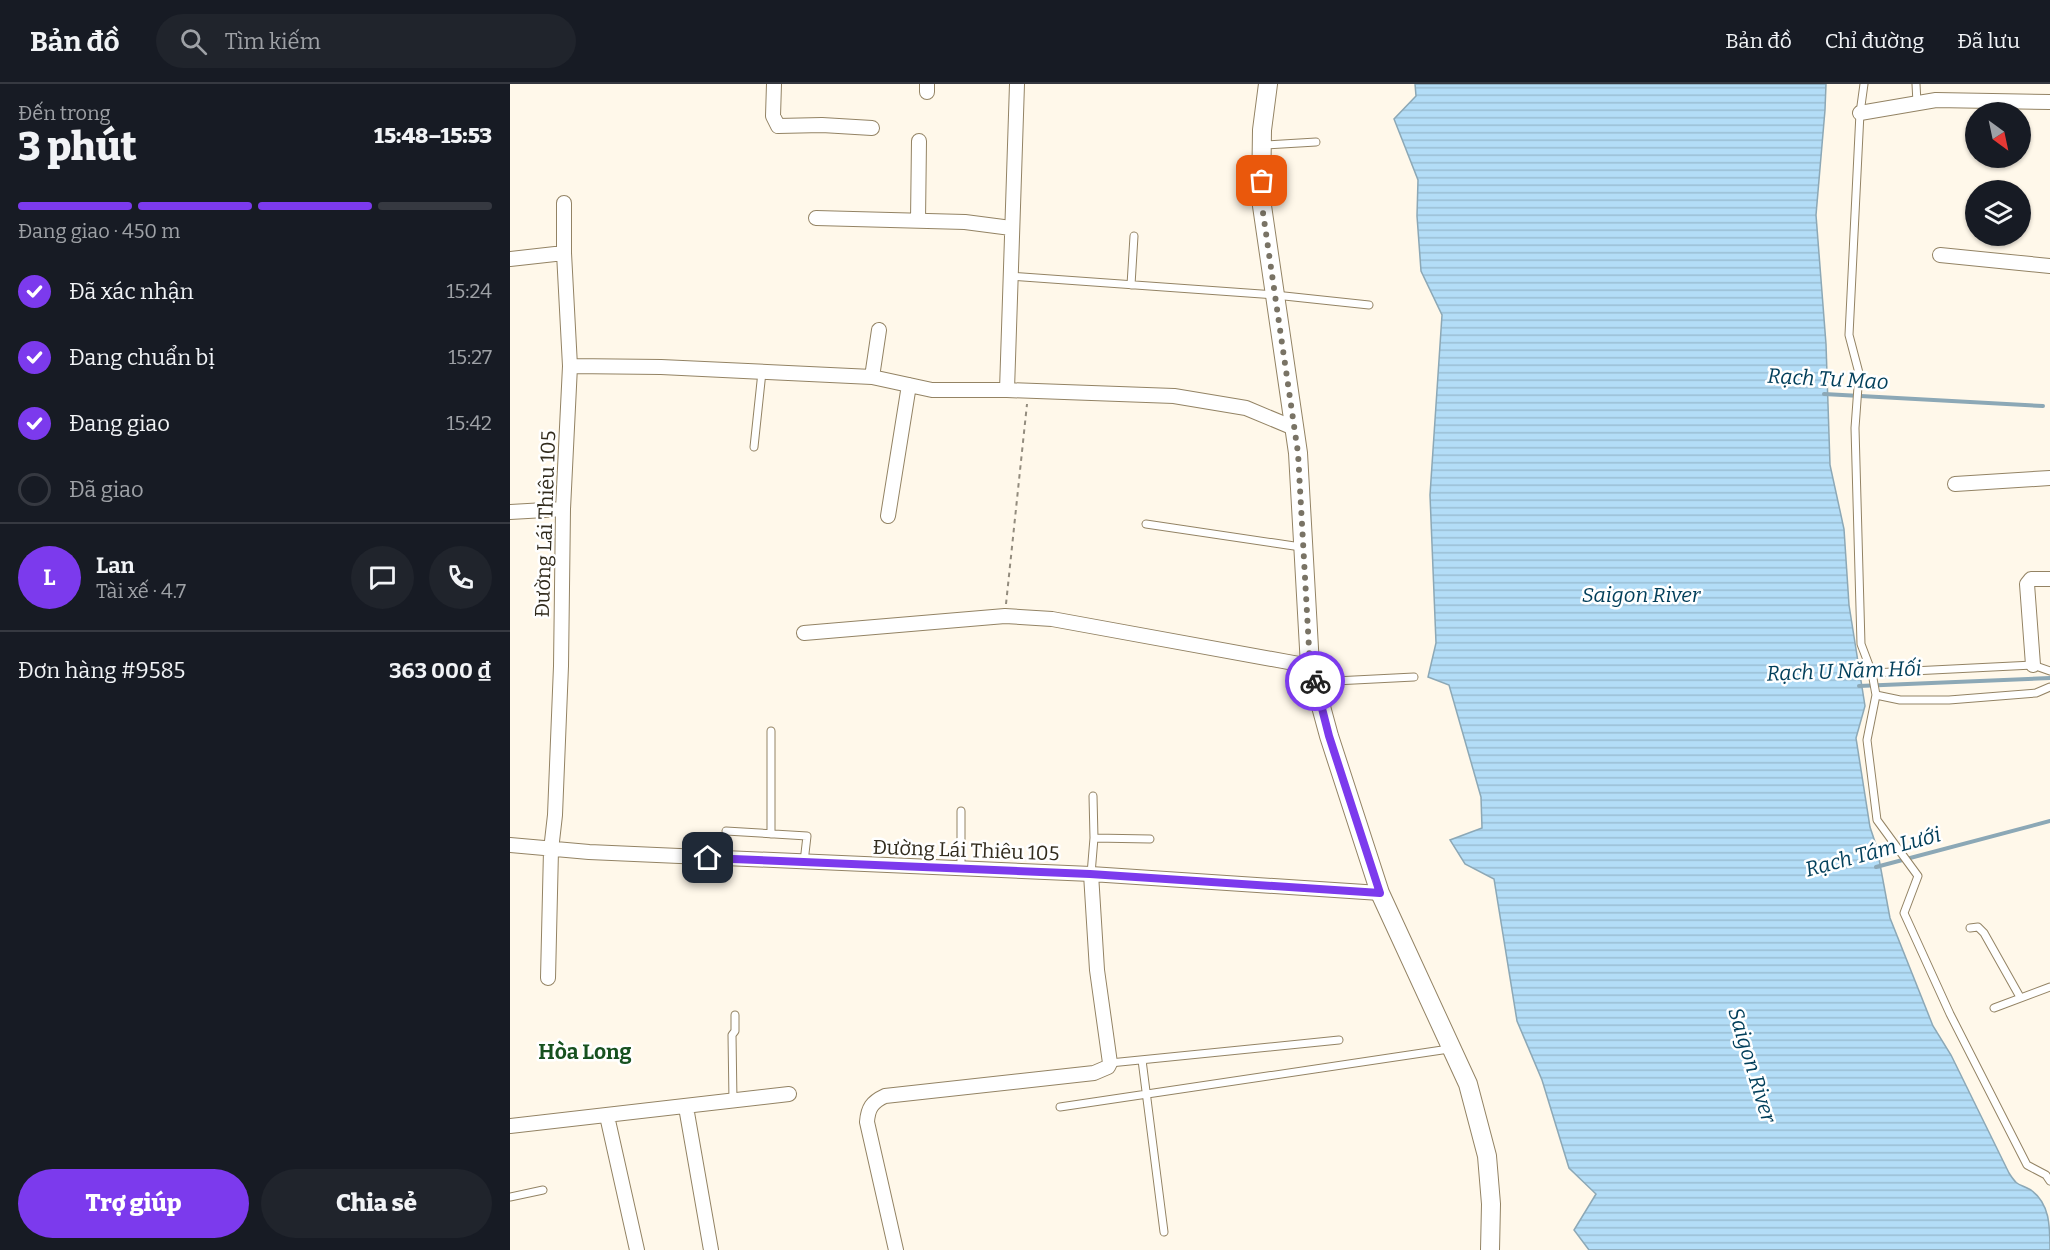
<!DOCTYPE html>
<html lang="vi">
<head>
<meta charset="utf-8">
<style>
  body { margin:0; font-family:Bitter,serif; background:#20242c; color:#f1f3f6; height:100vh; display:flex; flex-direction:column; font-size:22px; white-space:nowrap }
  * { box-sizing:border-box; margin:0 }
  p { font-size:20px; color:#9ea1a6 }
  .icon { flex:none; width:33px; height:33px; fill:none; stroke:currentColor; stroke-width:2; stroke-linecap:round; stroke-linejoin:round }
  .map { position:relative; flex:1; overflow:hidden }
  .side { display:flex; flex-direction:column; background:#171b24; width:510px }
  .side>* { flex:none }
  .needle { width:39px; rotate:147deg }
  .buttons { position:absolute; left:1455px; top:18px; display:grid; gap:12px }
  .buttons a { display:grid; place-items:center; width:66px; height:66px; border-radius:50%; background:#171b24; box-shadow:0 2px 4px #0004; font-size:30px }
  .pin { position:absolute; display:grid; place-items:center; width:51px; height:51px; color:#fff; margin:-26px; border-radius:12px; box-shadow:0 3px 9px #0006 }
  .courier { position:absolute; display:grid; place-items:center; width:60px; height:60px; margin:-30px; border:4px solid #7c3aed; border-radius:50%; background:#fff; color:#222; box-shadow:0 2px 8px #0007 }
  .headline em { font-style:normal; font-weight:800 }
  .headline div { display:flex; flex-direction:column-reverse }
  .headline { display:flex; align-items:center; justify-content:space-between; height:102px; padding:0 18px }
  h1 { font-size:39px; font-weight:800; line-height:45px }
  .bar { display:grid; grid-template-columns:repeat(4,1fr); gap:9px 6px; align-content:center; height:72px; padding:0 18px }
  .bar i { height:8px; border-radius:4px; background:#363941 }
  .bar .on { background:#7c3aed }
  .bar p { grid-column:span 4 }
  .line { display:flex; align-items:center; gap:15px; padding:0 18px; border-top:2px solid #363941 }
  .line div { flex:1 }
  .round { display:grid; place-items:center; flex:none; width:63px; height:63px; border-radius:32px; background:#20242c }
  ol { padding:0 18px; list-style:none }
  li { display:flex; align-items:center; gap:18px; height:66px }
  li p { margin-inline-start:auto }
  li .icon { padding:6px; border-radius:50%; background:#7c3aed; color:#fff; stroke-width:4 }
  li:last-child { color:#9ea1a6 }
  li i { width:33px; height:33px; border:3px solid #363941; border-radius:50% }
  .action { display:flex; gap:12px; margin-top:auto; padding:12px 18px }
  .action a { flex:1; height:69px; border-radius:36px; background:#7c3aed; color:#fff; font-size:24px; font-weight:800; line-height:69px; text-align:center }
  .action a+a { background:#20242c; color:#f1f3f6 }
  header { display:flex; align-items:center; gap:36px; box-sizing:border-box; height:84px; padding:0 30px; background:#171b24; border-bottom:2px solid #363941 }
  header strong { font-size:28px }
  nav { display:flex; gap:33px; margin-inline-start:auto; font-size:21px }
  .search { width:420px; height:54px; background:#20242c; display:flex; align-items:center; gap:15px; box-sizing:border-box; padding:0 21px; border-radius:33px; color:#9ea1a6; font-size:22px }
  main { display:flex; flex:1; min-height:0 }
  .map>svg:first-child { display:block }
</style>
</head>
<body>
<header>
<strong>Bản đồ</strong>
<div class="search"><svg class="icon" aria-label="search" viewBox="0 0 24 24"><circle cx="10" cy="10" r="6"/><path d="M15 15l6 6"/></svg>Tìm kiếm</div>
<nav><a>Bản đồ</a><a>Chỉ đường</a><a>Đã lưu</a></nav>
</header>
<main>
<section class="side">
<div class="headline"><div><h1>3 phút</h1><p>Đến trong</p></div><em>15:48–15:53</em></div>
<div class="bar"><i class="on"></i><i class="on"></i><i class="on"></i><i></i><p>Đang giao · 450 m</p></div>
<ol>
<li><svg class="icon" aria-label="check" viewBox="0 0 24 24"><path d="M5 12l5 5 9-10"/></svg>Đã xác nhận<p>15:24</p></li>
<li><svg class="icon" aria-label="check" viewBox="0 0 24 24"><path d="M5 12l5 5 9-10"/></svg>Đang chuẩn bị<p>15:27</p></li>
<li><svg class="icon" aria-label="check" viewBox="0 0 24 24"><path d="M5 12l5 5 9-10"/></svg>Đang giao<p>15:42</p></li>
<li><i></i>Đã giao</li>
</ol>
<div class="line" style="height:108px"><b class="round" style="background:#7c3aed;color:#fff">L</b><div><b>Lan</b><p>Tài xế · 4.7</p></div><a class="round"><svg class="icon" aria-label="chat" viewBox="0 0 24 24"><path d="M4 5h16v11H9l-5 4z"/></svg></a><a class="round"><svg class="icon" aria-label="phone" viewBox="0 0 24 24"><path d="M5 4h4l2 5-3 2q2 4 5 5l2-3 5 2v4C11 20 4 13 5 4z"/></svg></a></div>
<div class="line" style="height:78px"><div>Đơn hàng #9585</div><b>363 000 ₫</b></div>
<div class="action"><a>Trợ giúp</a><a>Chia sẻ</a></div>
</section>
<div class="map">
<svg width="1540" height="1166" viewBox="0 0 1540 1166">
  <defs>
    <pattern id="water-rules" width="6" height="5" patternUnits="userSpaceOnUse" patternTransform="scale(1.5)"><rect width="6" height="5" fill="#b3ddf7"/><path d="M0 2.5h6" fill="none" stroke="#9abed3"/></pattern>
  </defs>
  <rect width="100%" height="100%" fill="#fff8ea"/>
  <!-- water -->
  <path fill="url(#water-rules)" stroke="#8ca8b6" stroke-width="1.5" d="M905,0H1316L1315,26L1306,131L1316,260L1320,381L1334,445L1339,521L1355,622L1346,654L1360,743L1367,764L1380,834L1423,942L1441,971L1499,1089C1508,1103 1508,1099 1521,1106C1540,1120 1540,1142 1540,1166H1079L1064,1146L1086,1110L1059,1084L1032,996L1007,937L984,795L955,780L940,756L972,744L971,713L939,601L918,593L926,559L920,411L932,231L911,187L907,132L908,96L884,35L906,12Z"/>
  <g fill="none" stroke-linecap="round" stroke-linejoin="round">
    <!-- stream -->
    <path stroke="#8ca8b6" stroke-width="4" d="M1314,310L1533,322
      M1349,602L1540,594
      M1366,783L1540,737"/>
    <!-- service casing -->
    <g stroke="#938364" stroke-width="9">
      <path id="service" d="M1354,0L1350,29L1339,251L1349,289L1345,344L1351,560L1362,589L1366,611L1357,656L1367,736L1408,792L1394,829L1440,930L1517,1081L1536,1091L1540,1097
        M1406,0L1407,19
        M754,61L806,58
        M499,192L765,211L859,221
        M621,201L624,152
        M244,363L252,288
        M636,440L791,463
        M1362,589L1523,581L1540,587
        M805,598L904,593
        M1366,611L1390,616H1439L1526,609L1540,603
        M261,647V750
        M583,712L584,754
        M216,747L297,752L294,778
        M451,785V727
        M581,790L584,754L640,755
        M1460,844L1468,843L1474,849L1510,913
        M1484,924L1540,903
        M632,976L654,1148
        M600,979L829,956
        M223,1017L222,951L225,947V931
        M550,1023L939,965
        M0,1113L33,1106"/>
    </g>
    <!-- minor casing -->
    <g stroke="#938364" stroke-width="16">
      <path id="minor" d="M264,0L263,32L268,42L312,41L362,44
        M417,8V0
        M1350,29L1426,16L1540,18
        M306,134L455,138L501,144
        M408,136L409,57
        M54,169V119
        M1430,171L1540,182
        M0,175L54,169L60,282L53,425L51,582L45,731L41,766L38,894
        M60,282L151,283L362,293L422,306H497L507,0
        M362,293L369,246
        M497,306L664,312L736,324L784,344
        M1445,400L1540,394
        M0,428L53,425
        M378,432L399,301
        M294,549L495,532L542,535L800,582
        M1523,581L1517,500L1521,495H1540
        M0,761L79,768L581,790L870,809
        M176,1023L201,1166
        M97,1032L127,1166
        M0,1042L279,1010
        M386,1166L357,1038C358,1024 362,1018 375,1012L584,989L598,983L600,979L587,886L581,790"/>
    </g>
    <!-- tertiary casing -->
    <g stroke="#938364" stroke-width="20">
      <path id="tertiary" d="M758,0L752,46L751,115L788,369L800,582L819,652L870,809L958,1000L977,1072L981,1120L980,1166"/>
    </g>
    <!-- path -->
    <path stroke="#938c7e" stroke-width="2" stroke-dasharray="4.5 4.5" stroke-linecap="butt" d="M496,520L517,320"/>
    <!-- service -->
    <use href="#service" stroke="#fff" stroke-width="7"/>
    <!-- minor -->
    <use href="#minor" stroke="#fff" stroke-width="14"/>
    <!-- tertiary -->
    <use href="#tertiary" stroke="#fff" stroke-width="18"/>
  </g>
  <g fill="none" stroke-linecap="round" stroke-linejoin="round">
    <!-- done -->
    <path stroke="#797365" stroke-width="6" stroke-dasharray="0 10.8" d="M752,97L751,115L788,369L800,582L805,597"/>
    <!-- route -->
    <path stroke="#7c3aed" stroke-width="8" d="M198,774L580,790L870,809L819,652L805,597"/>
  </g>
  <g text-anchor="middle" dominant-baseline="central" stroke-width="5" stroke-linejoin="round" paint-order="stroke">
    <!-- street labels -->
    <g font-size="20" fill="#312b1d" stroke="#fff">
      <text transform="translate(35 440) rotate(-88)">Đường Lái Thiêu 105</text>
      <text transform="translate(456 766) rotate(2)">Đường Lái Thiêu 105</text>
    </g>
    <!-- water labels -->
    <g font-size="21" font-style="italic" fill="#003e5a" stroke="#fff">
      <text transform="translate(1318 295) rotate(3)">Rạch Tư Mao</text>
      <text x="1131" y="511">Saigon River</text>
      <text transform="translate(1334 587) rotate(-2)">Rạch U Năm Hối</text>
      <text transform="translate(1363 768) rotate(-15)">Rạch Tám Lưới</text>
      <text transform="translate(1242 981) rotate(73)">Saigon River</text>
    </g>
    <!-- neighbourhood labels -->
    <g font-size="21" font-weight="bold" fill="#17511f" stroke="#fff">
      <text x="75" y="968">Hòa Long</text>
    </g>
  </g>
</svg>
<div class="buttons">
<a><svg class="needle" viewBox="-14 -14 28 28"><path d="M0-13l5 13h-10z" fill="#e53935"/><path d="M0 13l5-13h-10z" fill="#9ea1a6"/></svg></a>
<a><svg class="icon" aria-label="layers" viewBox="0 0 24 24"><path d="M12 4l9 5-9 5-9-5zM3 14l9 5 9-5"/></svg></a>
</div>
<div class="pin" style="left:752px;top:97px;background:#ea580c"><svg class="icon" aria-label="bag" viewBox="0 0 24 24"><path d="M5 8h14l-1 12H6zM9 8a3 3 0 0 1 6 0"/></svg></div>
<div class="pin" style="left:198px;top:774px;background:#1f2937"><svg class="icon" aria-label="home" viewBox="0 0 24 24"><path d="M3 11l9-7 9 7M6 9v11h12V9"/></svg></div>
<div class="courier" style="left:805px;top:597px"><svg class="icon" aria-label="bike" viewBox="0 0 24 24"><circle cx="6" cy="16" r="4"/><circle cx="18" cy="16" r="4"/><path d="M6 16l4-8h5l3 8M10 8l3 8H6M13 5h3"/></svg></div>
</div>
</main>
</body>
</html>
